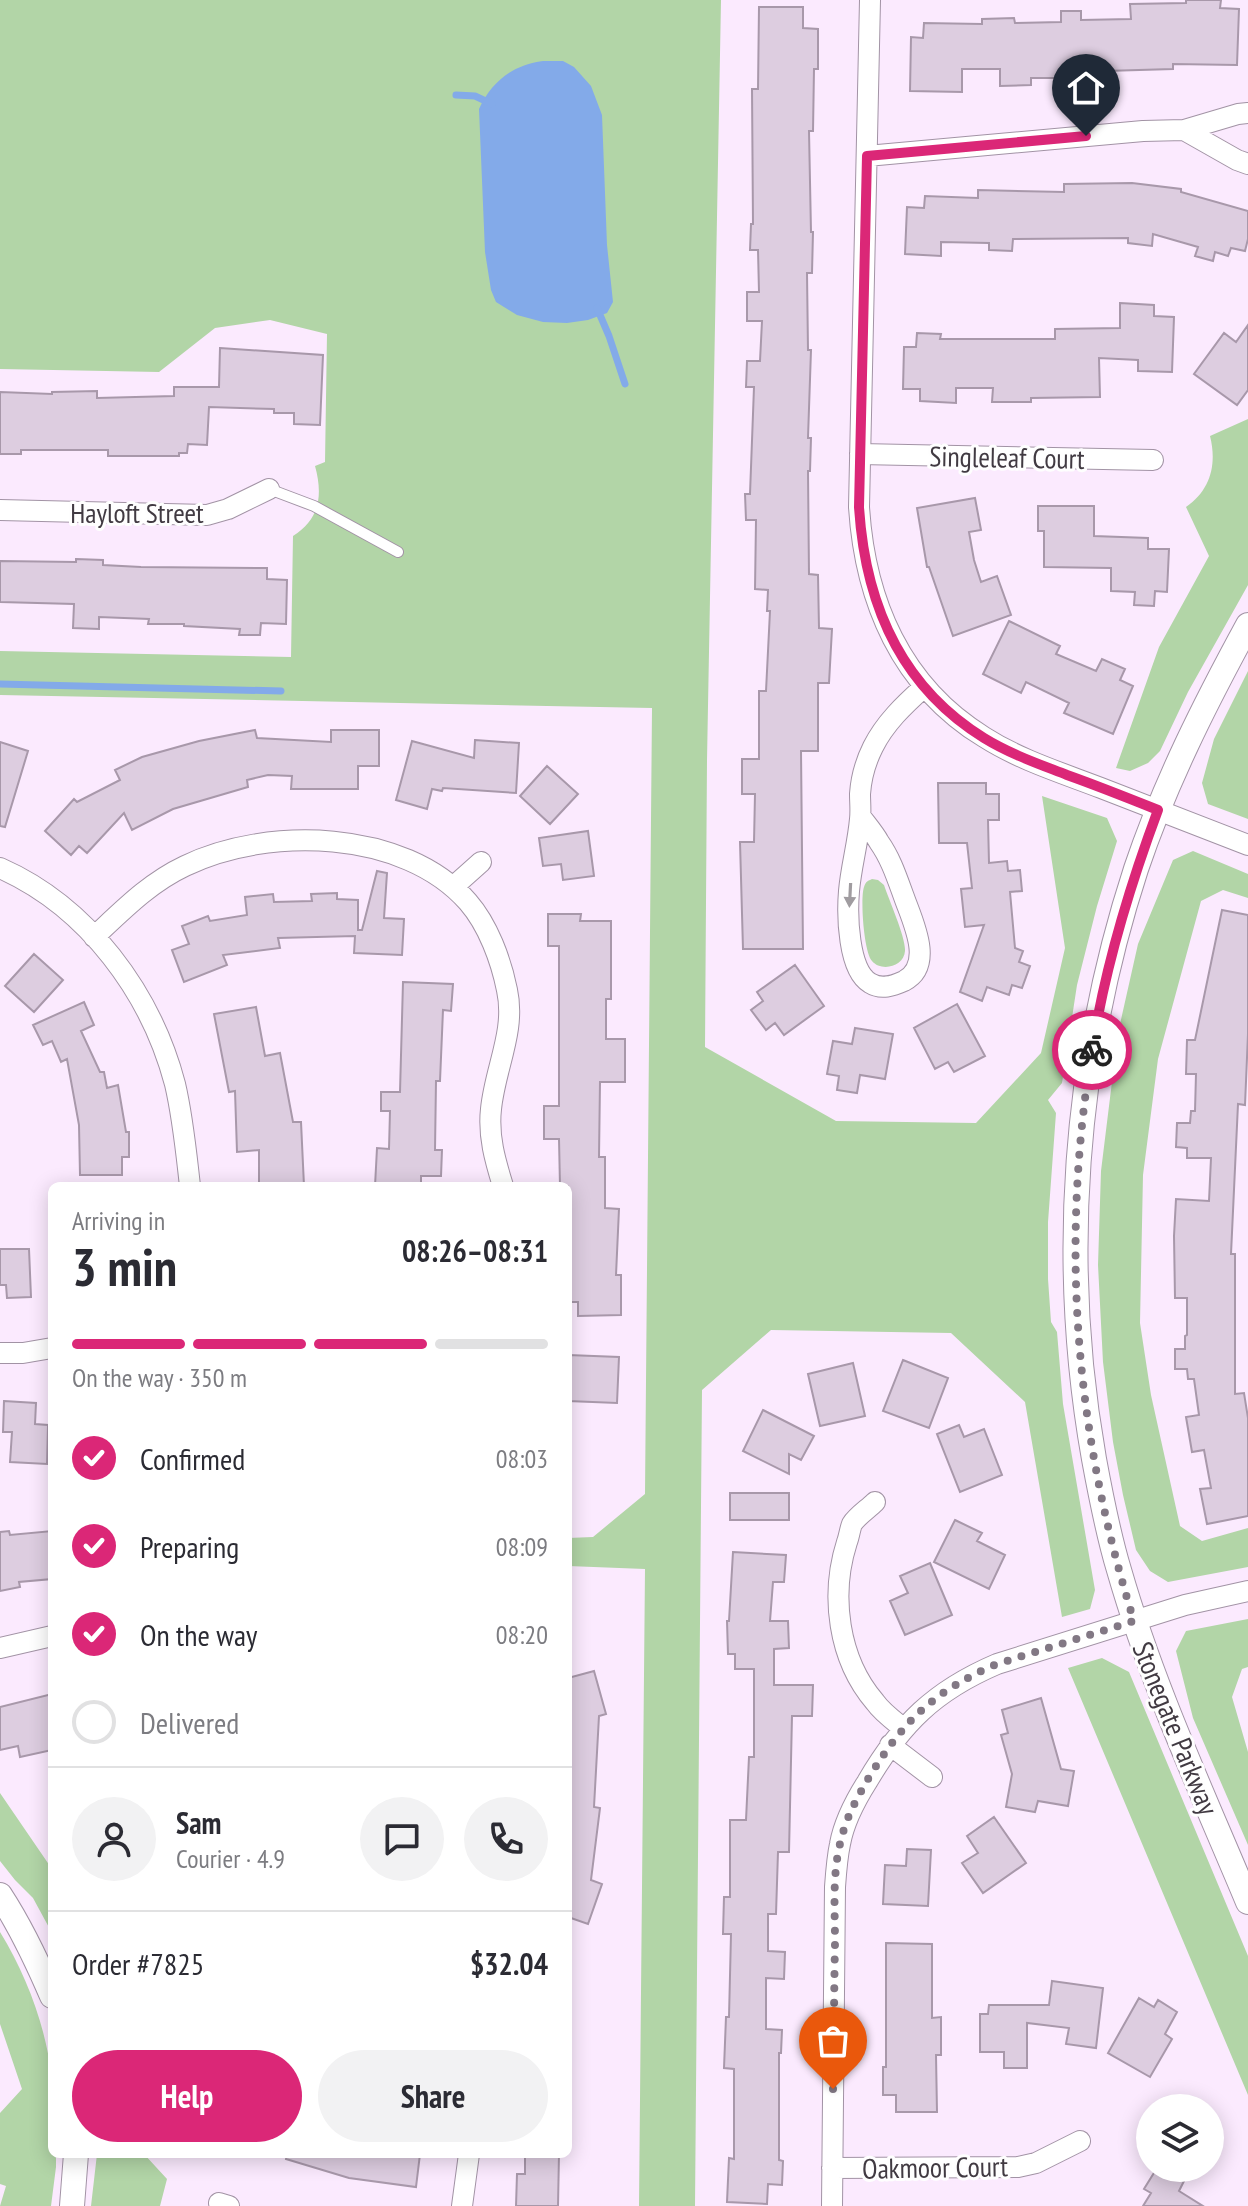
<!DOCTYPE html>
<html lang="en">
<head>
<meta charset="utf-8">
<style>
  body { margin:0; font-family:"PT Sans Narrow",sans-serif; background:#f2f2f3; color:#2b2b33; height:100vh; display:flex; flex-direction:column; font-size:30px; white-space:nowrap }
  * { box-sizing:border-box; margin:0 }
  p { font-size:26px; color:#7c7c81 }
  .icon { flex:none; width:44px; height:44px; fill:none; stroke:currentColor; stroke-width:2; stroke-linecap:round; stroke-linejoin:round }
  .map { position:relative; flex:1; overflow:hidden }
  .panel { position:absolute; left:48px; top:1182px; width:524px; height:976px; display:flex; flex-direction:column; background:#fff; border-radius:12px; box-shadow:0 4px 20px #0003 }
  .panel>* { flex:none }
  .fabs { position:absolute; left:1136px; top:2094px; display:grid; gap:16px }
  .fabs a { display:grid; place-items:center; width:88px; height:88px; border-radius:50%; background:#fff; box-shadow:0 4px 20px #0003; font-size:40px }
  .pin { position:absolute; display:grid; place-items:center; width:68px; height:68px; color:#fff; margin:-82px -34px; border-radius:50% 50% 50% 0; rotate:-45deg; box-shadow:0 0 8px #0007 }
  .pin .icon { rotate:45deg }
  .courier { position:absolute; display:grid; place-items:center; width:80px; height:80px; margin:-40px; border:6px solid #db2777; border-radius:50%; background:#fff; color:#222; box-shadow:0 2px 10px #0007 }
  .headline em { font-style:normal; font-weight:700 }
  .headline div { display:flex; flex-direction:column-reverse }
  .headline { display:flex; align-items:center; justify-content:space-between; height:136px; padding:0 24px }
  h1 { font-size:52px; font-weight:700; line-height:60px }
  .bar { display:grid; grid-template-columns:repeat(4,1fr); gap:12px 8px; align-content:center; height:96px; padding:0 24px }
  .bar i { height:10px; border-radius:6px; background:#e1e1e2 }
  .bar .on { background:#db2777 }
  .bar p { grid-column:span 4 }
  .line { display:flex; align-items:center; gap:20px; padding:0 24px; border-top:2px solid #e1e1e2 }
  .line div { flex:1 }
  .round { display:grid; place-items:center; flex:none; width:84px; height:84px; border-radius:42px; background:#f2f2f3 }
  ol { padding:0 24px; list-style:none }
  li { display:flex; align-items:center; gap:24px; height:88px }
  li p { margin-inline-start:auto }
  li .icon { padding:8px; border-radius:50%; background:#db2777; color:#fff; stroke-width:4 }
  li:last-child { color:#7c7c81 }
  li i { width:44px; height:44px; border:4px solid #e1e1e2; border-radius:50% }
  .cta { display:flex; gap:16px; margin-top:auto; padding:16px 24px }
  .cta a { flex:1; height:92px; border-radius:48px; background:#db2777; color:#fff; font-size:32px; font-weight:700; line-height:92px; text-align:center }
  .cta a+a { background:#f2f2f3; color:#2b2b33 }
  .map>svg:first-child { display:block }
</style>
</head>
<body>
<div class="map">
<svg width="1248" height="2206" viewBox="0 0 1248 2206">
  <rect width="100%" height="100%" fill="#fbeafe"/>
  <!-- green -->
  <path fill="#b2d5a7" d="M0,0H721L707,760L705,1047L836,1121L976,1123L1041,1053L1065,948L1042,796L1107,818L1117,841L1097,906L1077,985L1062,1083L1048,1100L1056,1113L1048,1222V1279L1051,1322L1057,1332L1063,1404L1095,1590L1090,1609L1062,1617L1025,1402L951,1333L771,1330L702,1390L695,2206H639L645,1569L568,1566V1538L593,1537L645,1494L652,708L0,695V651L291,657L293,536C320,519 323,495 315,466L325,462L327,334L270,320L215,328L159,372L0,369Z
    M1248,419V585L1188,692L1160,751L1148,763L1130,771L1116,768L1159,647L1209,556L1186,507C1211,490 1217,464 1210,436Z
    M1248,671V819L1208,804L1202,783L1214,739Z
    M1193,851L1248,874V898L1223,890L1201,901L1158,1059L1143,1175L1140,1323L1151,1395L1180,1526L1202,1541L1248,1528V1567L1168,1582L1150,1571L1136,1550L1123,1495L1113,1442L1103,1362L1098,1265L1101,1171L1118,1033L1138,944L1173,860Z
    M872,879L878,880L884,885C889,900 906,938 905,951C904,967 881,972 872,961C864,953 860,899 864,887C866,881 868,881 872,879Z
    M1248,1619V1667L1242,1669L1232,1697L1248,1752V1845L1193,1718L1176,1651L1186,1631Z
    M1102,1658L1129,1672L1248,1956V2095L1068,1668Z
    M0,1793L52,1869V1933L33,1898L15,1880L0,1861Z
    M0,1932C27,1976 46,2027 52,2079C54,2103 52,2129 52,2154H56V2167L51,2206H0L6,2186L0,2184V2113L22,2089L0,2024Z
    M97,2154H144L167,2179L160,2206H91Z"/>
  <!-- water -->
  <path fill="#83aae9" d="M543,61H563L574,67L591,86L602,115L607,245L613,302L607,313L588,320L567,323L543,322L517,315L496,302L491,290L485,252L479,109C492,81 513,65 543,61Z"/>
  <g fill="none" stroke-linecap="round" stroke-linejoin="round">
    <!-- stream -->
    <path stroke="#83aae9" stroke-width="7" d="M456,95L475,96L492,104
      M597,308L609,336L625,384
      M0,684L281,691"/>
  </g>
  <!-- building -->
  <path fill="#ddcde0" stroke="#a898aa" stroke-width="2" d="M1186,0H1221L1220,8L1239,9L1237,65L1173,64V69L1105,71V78H1031V85L1000,86V69H962V92L910,91L911,37L923,38L924,23L982,24V19L1014,18L1015,23L1061,22V11H1081V20L1131,19L1130,4L1186,3Z
    M759,7H803V28L818,29V69H814L813,131H809L811,232H813L812,273H807L808,350H811L808,438H811L810,471H808L809,574L818,575L819,628L832,629L829,683H818V751H801L803,949H743L740,842H754L755,794H742V759H759V691H766L770,611H767L768,590L755,589L756,520H746L745,494H750L754,387H746L747,361H760L762,321H747V292H759L758,250H750L751,224H753L752,89H758Z
    M1132,183L1181,189V192L1248,211V239L1245,251L1231,248L1228,256L1215,252L1213,261L1195,256L1198,247L1153,234L1152,246L1128,243V238L1013,239L1012,251L989,250V243L941,242V256L905,254L907,207L924,208L925,196L978,198V190L1064,192V184Z
    M1120,303L1154,305V316L1174,317L1172,372L1138,371V360L1099,358L1100,397L1031,398V402H992L993,388H956V403L920,401V389H903L904,347H916L917,333L941,334L940,339H1055V329L1120,328Z
    M1248,325V390L1237,405L1194,374L1224,333L1236,342Z
    M220,348L323,355L320,425L294,424V413H274V409L209,407L207,445L188,444L187,453H179V456H108V450H21V454H0V392L52,394V392L97,391V398L174,396V387H219Z
    M975,498L981,530L969,532L974,560L981,582L997,576L1011,615L953,636L929,567H927L917,508Z
    M1038,506H1094V536L1148,538V549H1169L1167,592L1155,591L1154,606L1134,605L1135,592L1111,591V568L1044,567V531H1038Z
    M76,559L103,560V565L141,567L267,568V579L287,580L286,624L261,623L260,635H239L240,629L184,626V624H148L149,619L99,617V629L73,628L74,604L0,602V561L76,562Z
    M1009,621L1060,646L1056,654L1096,671L1102,659L1125,669L1120,680L1133,686L1113,734L1064,713L1069,703L1026,682L1021,693L983,674Z
    M255,730L257,738L331,742V730H379V766H358V789H291L292,776L268,775L247,780L248,787L173,809L132,830L124,813L87,853L79,846L71,855L45,831L74,799L77,802L120,780L115,770L142,757L199,741Z
    M475,740L519,743L516,793L443,788L442,791L432,789L427,809L396,800L412,741L474,758Z
    M0,742L28,751L5,827L0,826Z
    M547,766L578,794L550,824L520,796Z
    M938,783H986V794H999V820H988L989,863L1007,861L1008,871L1020,870L1022,891L1010,892L1015,948L1023,951L1019,962L1030,966L1022,988L1012,985L1009,995L987,987L982,1001L960,992L984,925L965,927L961,889L972,888L967,843H939Z
    M588,831L594,876L563,880L561,864L543,866L539,838Z
    M377,871L387,873L384,918L404,919L402,955L354,953L355,936L278,938L280,948L223,955L227,965L184,982L172,950L189,944L182,926L208,916L210,921L247,915L245,897L273,894L274,902L312,901L311,894L337,893V899L358,900V930H362Z
    M1222,910L1248,915V1034L1245,1105L1238,1104L1231,1254H1235V1394L1244,1393L1248,1418V1516L1207,1524L1200,1489L1211,1488L1204,1450L1192,1452L1186,1417L1199,1415L1194,1379H1188L1187,1369H1175V1349H1185V1336L1187,1335V1298H1175L1174,1236L1176,1199L1209,1201L1211,1158H1187V1148L1176,1147L1177,1123H1190L1191,1111H1195L1196,1074H1186L1187,1040H1195Z
    M548,914H581L580,921H611V999H606V1039H625V1082H600L599,1157H605V1208L619,1209L616,1275H621V1315L578,1316V1302H568V1186H560L559,1139H544V1106H559V946H548Z
    M34,954L63,980L34,1012L5,986Z
    M795,965L824,1006L784,1035L775,1023L766,1030L751,1010L763,1001L757,992Z
    M403,982L453,984L451,1011L443,1010L440,1081H436L435,1150H442L441,1176H421V1186H375L377,1148L389,1149L390,1111H381V1092H400Z
    M84,1002L94,1025L81,1031L100,1072H104L107,1088L118,1085L126,1132H129V1157H122V1175H80L79,1125L67,1059L61,1062L52,1041L43,1045L33,1025Z
    M957,1004L985,1056L954,1072L948,1062L935,1069L914,1028Z
    M256,1007L265,1056L280,1053L293,1122H301L304,1186H259V1150L237,1152L235,1091L229,1092L214,1014Z
    M855,1028L893,1034L885,1079L860,1075L857,1093L837,1090L839,1076L827,1074L833,1041L852,1044Z
    M0,1249H29L31,1297L7,1298L6,1285H0Z
    M568,1355L619,1357L617,1403L568,1401Z
    M903,1360L948,1378L929,1428L883,1411Z
    M853,1363L865,1416L820,1426L808,1374Z
    M4,1401L36,1403L35,1424L48,1425L47,1464L10,1462L12,1432H3Z
    M763,1410L814,1436L801,1460L789,1454V1474L743,1451Z
    M959,1425L964,1437L984,1429L1002,1475L960,1492L937,1434Z
    M730,1493H789V1520H730Z
    M955,1520L982,1533L977,1541L1005,1555L989,1589L934,1562Z
    M9,1531L10,1535L52,1531V1579L19,1582L20,1587L0,1591V1532Z
    M733,1552L786,1555L784,1582H773L770,1621H788L789,1648L774,1649V1685H813L812,1716H792L789,1852H778L776,1914H768V1951L785,1952L784,1979L766,1978V2029L782,2030L781,2053H779V2160L783,2161L782,2185L768,2184L767,2204L727,2202L729,2158L734,2159V2069L724,2068L726,2017H729L731,1934H723L724,1897H730V1820H746L749,1757H754V1669H735V1654H728L727,1621H729Z
    M930,1563L952,1615L905,1635L890,1601L908,1593L900,1576Z
    M594,1671L606,1714L599,1716L594,1807L600,1808L591,1880L602,1884L588,1924L568,1917V1678Z
    M52,1694V1750L20,1757L18,1746L0,1750V1707Z
    M1041,1698L1061,1769L1074,1771L1068,1806L1038,1801L1035,1812L1006,1807L1012,1774L1001,1735L1008,1733L1002,1710Z
    M994,1817L1026,1863L983,1893L962,1863L978,1853L967,1836Z
    M907,1849L931,1850L928,1906L883,1904L885,1865L906,1866Z
    M886,1943L932,1944V2018L941,2017V2055H936L937,2112H896V2095H883V2067H886Z
    M1052,1981L1103,1988L1096,2048L1066,2044L1069,2028L1027,2023V2068H1004V2052H980V2014H988L989,2005H1049Z
    M1139,1998L1154,2007L1158,2000L1177,2012L1165,2034L1172,2039L1150,2077L1108,2053Z
    M287,2154H420L416,2187L349,2178L286,2159Z
    M525,2154H559L558,2206H516L517,2174H525Z
    M1157,2168H1164L1184,2181L1179,2191L1203,2206H1143L1151,2193L1144,2189Z"/>
  <g fill="none" stroke-linecap="round" stroke-linejoin="round">
    <!-- service casing -->
    <g stroke="#a293a5" stroke-width="12">
      <path id="service" d="M269,489L314,506L398,552"/>
    </g>
    <!-- minor casing -->
    <g stroke="#a293a5" stroke-width="22">
      <path id="minor" d="M870,0L859,507C865,601 901,686 984,737C1020,760 1062,773 1101,788C1150,807 1199,826 1248,845
        M1184,130L1237,160L1248,164
        M867,156L1143,131L1184,130L1238,114L1248,113
        M860,454L1153,460
        M0,510L207,515L228,509L269,489
        M861,817C867,825 874,833 879,842C891,859 897,878 904,897C912,920 935,965 904,981C893,986 881,990 870,983C848,970 847,915 849,891C851,867 858,843 860,819C861,811 860,802 860,794C861,779 866,761 873,747C885,723 904,705 924,687
        M0,868C88,907 151,993 175,1084C183,1118 186,1151 190,1186
        M453,887L481,862
        M94,937C123,910 149,883 185,866C267,826 404,829 468,902C488,925 501,960 507,990C516,1031 495,1068 491,1109C488,1136 495,1160 503,1186
        M0,1353H23L52,1348
        M875,1502C868,1509 857,1516 852,1524C850,1529 849,1537 847,1542C830,1595 838,1659 875,1702C882,1712 893,1720 903,1728
        M0,1648L52,1636
        M890,1745L932,1777
        M832,2168L1018,2167L1036,2163L1080,2141
        M219,2203L229,2206
        M462,2206L469,2154
        M832,2206L835,1887C836,1873 837,1858 840,1844C844,1822 855,1801 867,1782C901,1724 934,1691 997,1664L1185,1605L1248,1591"/>
    </g>
    <!-- tertiary casing -->
    <g stroke="#a293a5" stroke-width="26">
      <path id="tertiary" d="M1248,625C1205,704 1165,783 1136,869C1074,1059 1059,1262 1094,1459C1101,1497 1108,1534 1119,1570C1152,1685 1202,1792 1248,1902
        M0,1895C21,1927 37,1961 52,1996
        M72,2206L76,2154"/>
    </g>
    <!-- service -->
    <use href="#service" stroke="#fff" stroke-width="10"/>
    <!-- minor -->
    <use href="#minor" stroke="#fff" stroke-width="20"/>
    <!-- tertiary -->
    <use href="#tertiary" stroke="#fff" stroke-width="24"/>
  </g>
  <!-- one-way arrows -->
  <defs><path id="oneway-solid" d="M-6-.8H1V-3.2L6.5 0L1 3.2V.8H-6Z" transform="scale(2)"/></defs>
  <use fill="#a09ca0" href="#oneway-solid" transform="translate(850 895) rotate(93)"/>
  <g fill="none" stroke-linecap="round" stroke-linejoin="round">
    <!-- done -->
    <path stroke="#827884" stroke-width="8" stroke-dasharray="0 14.4" d="M833,2089C834,2040 834,1992 835,1943C835,1909 832,1873 841,1840C846,1818 857,1798 868,1779C903,1721 934,1691 997,1664L1134,1621C1075,1433 1060,1246 1092,1050"/>
    <!-- route -->
    <path stroke="#db2777" stroke-width="10" d="M1086,136L867,156L859,507C865,602 900,686 984,738C1010,754 1039,764 1067,775C1098,786 1128,798 1158,810C1129,888 1105,967 1092,1050"/>
  </g>
  <g text-anchor="middle" dominant-baseline="central" stroke-width="6" stroke-linejoin="round" paint-order="stroke">
    <!-- street labels -->
    <g font-size="28" fill="#413a42" stroke="#fefefe">
      <text transform="translate(1007 457) rotate(1)">Singleleaf Court</text>
      <text x="137" y="512">Hayloft Street</text>
      <text transform="translate(1176 1728) rotate(68)">Stonegate Parkway</text>
      <text transform="translate(935 2167) rotate(-1)">Oakmoor Court</text>
    </g>
  </g>
</svg>
<div class="fabs">
<a><svg class="icon" aria-label="layers" viewBox="0 0 24 24"><path d="M12 4l9 5-9 5-9-5zM3 14l9 5 9-5"/></svg></a>
</div>
<div class="pin" style="left:833px;top:2089px;background:#ea580c"><svg class="icon" aria-label="bag" viewBox="0 0 24 24"><path d="M5 8h14l-1 12H6zM9 8a3 3 0 0 1 6 0"/></svg></div>
<div class="pin" style="left:1086px;top:136px;background:#1f2937"><svg class="icon" aria-label="home" viewBox="0 0 24 24"><path d="M3 11l9-7 9 7M6 9v11h12V9"/></svg></div>
<div class="courier" style="left:1092px;top:1050px"><svg class="icon" aria-label="bike" viewBox="0 0 24 24"><circle cx="6" cy="16" r="4"/><circle cx="18" cy="16" r="4"/><path d="M6 16l4-8h5l3 8M10 8l3 8H6M13 5h3"/></svg></div>
<section class="panel">
<div class="headline"><div><h1>3 min</h1><p>Arriving in</p></div><em>08:26–08:31</em></div>
<div class="bar"><i class="on"></i><i class="on"></i><i class="on"></i><i></i><p>On the way · 350 m</p></div>
<ol>
<li><svg class="icon" aria-label="check" viewBox="0 0 24 24"><path d="M5 12l5 5 9-10"/></svg>Confirmed<p>08:03</p></li>
<li><svg class="icon" aria-label="check" viewBox="0 0 24 24"><path d="M5 12l5 5 9-10"/></svg>Preparing<p>08:09</p></li>
<li><svg class="icon" aria-label="check" viewBox="0 0 24 24"><path d="M5 12l5 5 9-10"/></svg>On the way<p>08:20</p></li>
<li><i></i>Delivered</li>
</ol>
<div class="line" style="height:144px"><a class="round"><svg class="icon" aria-label="person" viewBox="0 0 24 24"><circle cx="12" cy="8" r="4"/><path d="M4 21q1-7 8-7t8 7"/></svg></a><div><b>Sam</b><p>Courier · 4.9</p></div><a class="round"><svg class="icon" aria-label="chat" viewBox="0 0 24 24"><path d="M4 5h16v11H9l-5 4z"/></svg></a><a class="round"><svg class="icon" aria-label="phone" viewBox="0 0 24 24"><path d="M5 4h4l2 5-3 2q2 4 5 5l2-3 5 2v4C11 20 4 13 5 4z"/></svg></a></div>
<div class="line" style="height:104px"><div>Order #7825</div><b>$32.04</b></div>
<div class="cta"><a>Help</a><a>Share</a></div>
</section>
</div>
</body>
</html>
